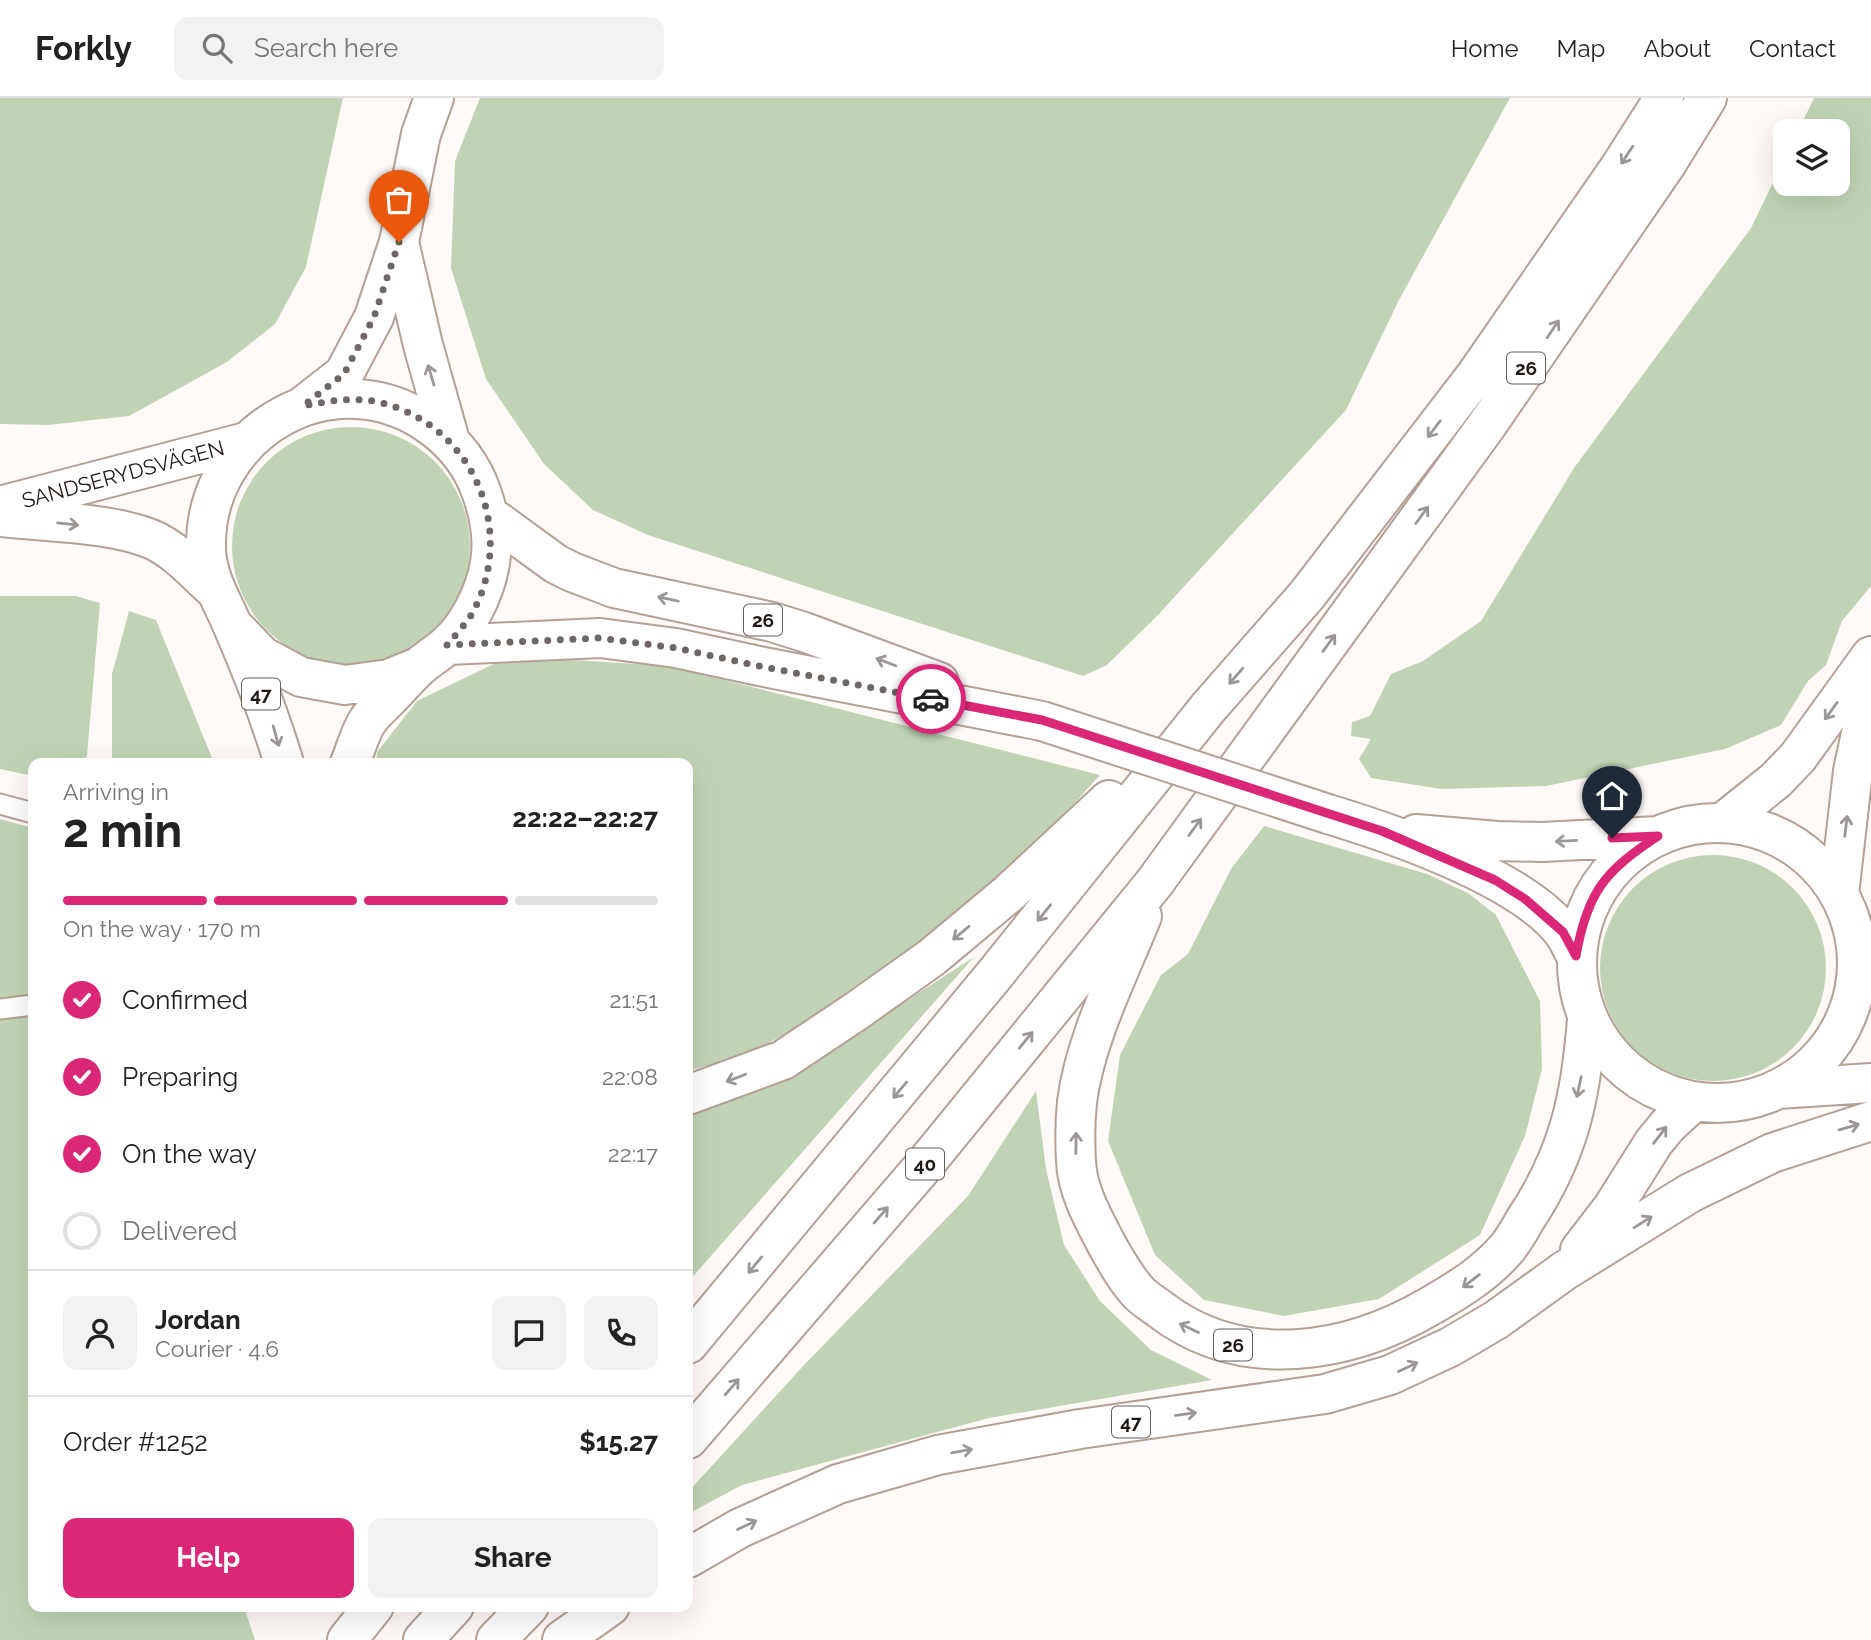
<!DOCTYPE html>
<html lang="en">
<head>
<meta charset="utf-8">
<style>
  body { margin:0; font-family:Raleway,sans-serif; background:#f2f2f2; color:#222; height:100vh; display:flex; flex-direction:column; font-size:26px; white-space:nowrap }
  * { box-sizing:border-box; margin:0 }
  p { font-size:23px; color:#767676 }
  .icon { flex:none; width:38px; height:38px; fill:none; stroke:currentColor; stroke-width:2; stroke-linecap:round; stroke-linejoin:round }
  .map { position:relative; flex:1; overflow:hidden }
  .side { position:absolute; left:28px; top:660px; width:665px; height:854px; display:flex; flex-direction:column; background:#fff; border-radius:14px; box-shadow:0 7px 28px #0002 }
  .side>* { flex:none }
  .buttons { position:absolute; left:1773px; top:21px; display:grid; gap:14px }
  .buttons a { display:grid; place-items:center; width:77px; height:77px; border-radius:14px; background:#fff; box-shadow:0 7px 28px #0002; font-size:35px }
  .pin { position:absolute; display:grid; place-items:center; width:60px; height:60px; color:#fff; margin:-72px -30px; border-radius:50% 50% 50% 0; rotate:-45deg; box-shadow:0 0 7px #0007 }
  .pin .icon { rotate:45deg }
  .courier { position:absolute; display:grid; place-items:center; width:70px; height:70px; margin:-35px; border:5px solid #db2777; border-radius:50%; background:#fff; color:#222; box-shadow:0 2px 9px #0007 }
  .headline em { font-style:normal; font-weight:700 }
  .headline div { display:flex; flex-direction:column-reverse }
  .headline { display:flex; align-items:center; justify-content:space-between; height:119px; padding:0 35px }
  h1 { font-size:46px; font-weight:700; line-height:52px }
  .bar { display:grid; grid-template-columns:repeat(4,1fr); gap:10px 7px; align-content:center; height:84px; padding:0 35px }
  .bar i { height:9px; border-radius:5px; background:#e0e0e0 }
  .bar .active { background:#db2777 }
  .bar p { grid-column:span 4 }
  .line { display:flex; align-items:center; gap:18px; padding:0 35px; border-top:2px solid #e0e0e0 }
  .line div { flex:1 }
  .round { display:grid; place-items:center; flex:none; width:74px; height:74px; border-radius:14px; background:#f2f2f2 }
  ol { padding:0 35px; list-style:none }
  li { display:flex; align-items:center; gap:21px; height:77px }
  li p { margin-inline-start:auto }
  li .icon { padding:7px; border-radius:50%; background:#db2777; color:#fff; stroke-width:4 }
  li:last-child { color:#767676 }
  li i { width:38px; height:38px; border:4px solid #e0e0e0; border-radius:50% }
  .cta { display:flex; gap:14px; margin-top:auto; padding:14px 35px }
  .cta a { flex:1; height:80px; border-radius:14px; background:#db2777; color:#fff; font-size:28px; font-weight:700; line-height:80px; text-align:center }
  .cta a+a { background:#f2f2f2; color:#222 }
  header { display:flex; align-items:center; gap:42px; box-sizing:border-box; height:98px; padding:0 35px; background:#fff; border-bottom:2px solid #e0e0e0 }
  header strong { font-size:33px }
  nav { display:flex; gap:38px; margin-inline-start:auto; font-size:24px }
  .search { width:490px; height:63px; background:#f2f2f2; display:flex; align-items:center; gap:18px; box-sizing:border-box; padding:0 24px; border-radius:14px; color:#767676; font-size:26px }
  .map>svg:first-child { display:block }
</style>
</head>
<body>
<header>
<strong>Forkly</strong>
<div class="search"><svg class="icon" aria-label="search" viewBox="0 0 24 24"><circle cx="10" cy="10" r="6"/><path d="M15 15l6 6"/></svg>Search here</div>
<nav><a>Home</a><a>Map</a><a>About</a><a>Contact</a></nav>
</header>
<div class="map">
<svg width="1871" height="1542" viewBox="0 0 1871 1542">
  <rect width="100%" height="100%" fill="#fffaf8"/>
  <!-- green -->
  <path fill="#c0d4b5" d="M0,0H343L306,169L275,226L227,264L129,318L48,327L0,326Z
    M480,0H1510L1399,202L1346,312L1157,518L1107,567L1083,578L648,437L593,412L544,366L486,281L451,170L455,63Z
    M1814,0H1871V488L1842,523L1826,567L1808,583L1781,627L1725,651L1546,688L1441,691L1371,680L1359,661L1371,641L1351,638L1352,624L1370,618L1391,576L1423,563L1481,523L1574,370L1751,130L1785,60V86H1838V33H1798Z
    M232 448a119 119 0 1 1 238 0a119 119 0 1 1-238 0Z
    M0,498H76L100,505L87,658L84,665H33V678L0,671Z
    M129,513L156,522L214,665H112V576Z
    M510,558L669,568L1100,677L1023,762L931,837L840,906L748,956L688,973V665H376L377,654L417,603Z
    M0,721L33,730V1508L244,1509L255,1542H0Z
    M1264,728L1427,776L1468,795L1496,817L1540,903L1542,971L1525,1038L1480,1137L1379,1201L1284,1218L1204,1202L1155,1157L1108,1043L1120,957L1161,877L1188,856L1231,771Z
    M1600 870a113 113 0 1 1 226 0a113 113 0 1 1-226 0Z
    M974,859L688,1184V1012L821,958Z
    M1036,993L1046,1071L1064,1147L1100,1203L1151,1252L1212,1282L989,1320L742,1387L688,1416V1394L805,1266L968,1098Z"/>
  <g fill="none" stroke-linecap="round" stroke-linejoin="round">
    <!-- service casing -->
    <g stroke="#b5a096" stroke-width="23">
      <path id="service" d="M0,706L33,715
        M0,911L33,907"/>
    </g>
    <!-- minor casing -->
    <g stroke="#b5a096" stroke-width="42">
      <path id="minor" d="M399,144L423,247L450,343
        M303,308L344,276L374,219L399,144L421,36L434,0"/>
    </g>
    <!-- tertiary casing -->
    <g stroke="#b5a096" stroke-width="42">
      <path id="tertiary" d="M0,408L246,344
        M0,419C45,424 109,424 151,441C175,451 195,474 214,491
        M1726,722L1776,682L1798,659L1871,558
        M1839,796L1853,673L1871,589"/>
    </g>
    <!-- trunk casing -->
    <g stroke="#b5a096" stroke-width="42">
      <path id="trunk" d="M490,418L556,466L572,474L614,490L772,524L804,534L939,584
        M238,533L262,558L301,579L345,587L389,581L418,569
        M448,547L600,540L676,550L759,568L1042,623
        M284,665C270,619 253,575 234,531C223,504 207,481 206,451C203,332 337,256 434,330C455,346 472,368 481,393C489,415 494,441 490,465C485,495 468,529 446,548C438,555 428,561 420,568C409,578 398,591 387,602C381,608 374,614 369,621C360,633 356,651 350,665
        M1328,716C1394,736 1520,779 1563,834C1568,841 1572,850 1576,858
        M1577 865a140 140 0 1 1 280 0a140 140 0 1 1-280 0Z
        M1416,736L1497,743L1542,744L1658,738
        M1142,818C1118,877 1085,942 1077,1004C1075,1023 1075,1044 1076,1063C1077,1093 1094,1122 1107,1147C1116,1163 1127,1183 1140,1196C1146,1202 1155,1207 1161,1212C1243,1274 1349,1256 1432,1207C1460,1191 1487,1174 1508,1149C1514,1141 1520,1131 1525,1122C1569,1056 1581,999 1587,921
        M1778,991L1871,985
        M688,997L783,962L855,914L931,860L1009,795L1109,702
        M1580,1152L1613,1109L1654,1044L1668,1027L1693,1004
        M688,1246L996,875L1208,610L1307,497L1476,277L1620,69L1664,0
        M688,1341L921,1071L1155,784L1487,327L1667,65L1707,0
        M688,1460L740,1430L838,1386L938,1357L1080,1331L1325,1296L1390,1277L1450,1249L1496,1222L1564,1173L1690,1095L1772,1055L1871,1023
        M347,1542L374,1508
        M423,1542L454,1508
        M496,1542L529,1508
        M562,1542L610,1508"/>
    </g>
    <!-- service -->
    <use href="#service" stroke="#fff" stroke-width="19"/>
    <!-- minor -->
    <use href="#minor" stroke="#fff" stroke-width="38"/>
    <!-- tertiary -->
    <use href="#tertiary" stroke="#fff" stroke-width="38"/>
    <!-- trunk -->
    <use href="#trunk" stroke="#fff" stroke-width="38"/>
    <!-- trunk-bridge casing -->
    <g stroke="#b5a096" stroke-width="42" stroke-linecap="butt">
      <path id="trunk-bridge" d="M1042,623L1328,716"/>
    </g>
    <!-- trunk-bridge -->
    <use href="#trunk-bridge" stroke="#fff" stroke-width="38"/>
  </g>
  <!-- one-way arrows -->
  <defs><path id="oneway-shaft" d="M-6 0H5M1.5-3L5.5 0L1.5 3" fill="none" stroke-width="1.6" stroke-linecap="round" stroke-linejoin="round" transform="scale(1.75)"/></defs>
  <g stroke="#9b9795">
    <use href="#oneway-shaft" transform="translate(1627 57) rotate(123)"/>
    <use href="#oneway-shaft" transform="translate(1553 231) rotate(-56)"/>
    <use href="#oneway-shaft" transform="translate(431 277) rotate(-106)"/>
    <use href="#oneway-shaft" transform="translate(1434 331) rotate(127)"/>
    <use href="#oneway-shaft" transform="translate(1422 417) rotate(-54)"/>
    <use href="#oneway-shaft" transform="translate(68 426) rotate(6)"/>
    <use href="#oneway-shaft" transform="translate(668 501) rotate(-168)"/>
    <use href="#oneway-shaft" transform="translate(1329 545) rotate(-54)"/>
    <use href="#oneway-shaft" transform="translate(886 564) rotate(-159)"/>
    <use href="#oneway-shaft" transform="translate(1236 578) rotate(131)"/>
    <use href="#oneway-shaft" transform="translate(1831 613) rotate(126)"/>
    <use href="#oneway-shaft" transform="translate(276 638) rotate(74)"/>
    <use href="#oneway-shaft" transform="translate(1846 728) rotate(-83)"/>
    <use href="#oneway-shaft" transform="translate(1195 729) rotate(-54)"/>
    <use href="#oneway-shaft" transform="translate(1566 743) rotate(177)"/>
    <use href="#oneway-shaft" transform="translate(1044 815) rotate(129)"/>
    <use href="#oneway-shaft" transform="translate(961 835) rotate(140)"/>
    <use href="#oneway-shaft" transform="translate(1026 942) rotate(-51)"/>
    <use href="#oneway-shaft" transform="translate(736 980) rotate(159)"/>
    <use href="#oneway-shaft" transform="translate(1579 989) rotate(102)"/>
    <use href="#oneway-shaft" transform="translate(900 992) rotate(130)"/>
    <use href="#oneway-shaft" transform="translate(1849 1029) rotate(-16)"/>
    <use href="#oneway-shaft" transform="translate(1660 1037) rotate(-52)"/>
    <use href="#oneway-shaft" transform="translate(1076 1045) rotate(-89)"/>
    <use href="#oneway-shaft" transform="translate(881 1117) rotate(-49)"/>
    <use href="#oneway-shaft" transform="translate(1643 1124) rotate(-32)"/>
    <use href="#oneway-shaft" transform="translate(755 1167) rotate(130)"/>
    <use href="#oneway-shaft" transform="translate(1471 1183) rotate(142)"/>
    <use href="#oneway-shaft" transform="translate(1189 1230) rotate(-155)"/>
    <use href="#oneway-shaft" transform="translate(1408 1269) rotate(-25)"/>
    <use href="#oneway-shaft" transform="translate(732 1289) rotate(-49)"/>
    <use href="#oneway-shaft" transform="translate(1186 1316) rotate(-8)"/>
    <use href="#oneway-shaft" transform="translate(962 1353) rotate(-10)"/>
    <use href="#oneway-shaft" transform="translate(747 1427) rotate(-25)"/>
  </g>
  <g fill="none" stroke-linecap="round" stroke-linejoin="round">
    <!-- done -->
    <path stroke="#6e6764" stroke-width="7" stroke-dasharray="0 12.6" d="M399,144L374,219L344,276L303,308C329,303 356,298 382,305C471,328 515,426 476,508C470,522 457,535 447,547L600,540L676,550L759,568L931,601"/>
    <!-- route -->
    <path stroke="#db2777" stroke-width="9" d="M931,601L1042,622L1382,733L1495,782L1525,801L1563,834L1576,858C1587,794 1605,773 1658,738L1612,740"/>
  </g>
  <g text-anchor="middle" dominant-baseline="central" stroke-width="5" stroke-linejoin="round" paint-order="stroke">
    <!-- shield labels -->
    <g fill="#fff" stroke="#635d5a" stroke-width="2">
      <rect x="1507" y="254.5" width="38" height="31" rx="5"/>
      <rect x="744" y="506.5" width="38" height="31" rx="5"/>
      <rect x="242" y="580.5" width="38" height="31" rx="5"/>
      <rect x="906" y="1050.5" width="38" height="31" rx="5"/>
      <rect x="1214" y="1231.5" width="38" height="31" rx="5"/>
      <rect x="1112" y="1308.5" width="38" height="31" rx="5"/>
    </g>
    <g font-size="19" font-weight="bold" fill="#201814">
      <text x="1526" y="270">26</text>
      <text x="763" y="522">26</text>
      <text x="261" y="596">47</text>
      <text x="925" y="1066">40</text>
      <text x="1233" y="1247">26</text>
      <text x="1131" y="1324">47</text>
    </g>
    <!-- street labels -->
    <g font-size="21" fill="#201814" stroke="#fff">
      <text transform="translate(123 376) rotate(-15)">SANDSERYDSVÄGEN</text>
    </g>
  </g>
</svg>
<div class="buttons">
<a><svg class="icon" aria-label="layers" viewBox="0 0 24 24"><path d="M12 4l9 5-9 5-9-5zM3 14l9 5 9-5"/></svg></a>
</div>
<div class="pin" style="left:399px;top:144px;background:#ea580c"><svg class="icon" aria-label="bag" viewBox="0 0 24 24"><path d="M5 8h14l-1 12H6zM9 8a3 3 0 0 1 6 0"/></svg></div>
<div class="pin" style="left:1612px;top:740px;background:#1f2937"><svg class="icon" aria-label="home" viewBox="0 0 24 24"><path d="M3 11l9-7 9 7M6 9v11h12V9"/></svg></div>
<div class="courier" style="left:931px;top:601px"><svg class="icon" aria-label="car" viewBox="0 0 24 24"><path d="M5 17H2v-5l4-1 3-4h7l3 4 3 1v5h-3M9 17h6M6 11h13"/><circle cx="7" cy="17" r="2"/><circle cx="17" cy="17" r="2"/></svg></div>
<section class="side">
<div class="headline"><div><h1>2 min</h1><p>Arriving in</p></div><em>22:22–22:27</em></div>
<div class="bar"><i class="active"></i><i class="active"></i><i class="active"></i><i></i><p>On the way · 170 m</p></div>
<ol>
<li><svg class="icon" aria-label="check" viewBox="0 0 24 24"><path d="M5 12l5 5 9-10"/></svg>Confirmed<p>21:51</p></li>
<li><svg class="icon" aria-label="check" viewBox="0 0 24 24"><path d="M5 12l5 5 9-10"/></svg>Preparing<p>22:08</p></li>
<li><svg class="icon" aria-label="check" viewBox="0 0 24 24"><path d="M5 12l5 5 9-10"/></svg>On the way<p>22:17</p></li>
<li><i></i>Delivered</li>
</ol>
<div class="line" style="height:126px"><a class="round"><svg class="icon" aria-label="person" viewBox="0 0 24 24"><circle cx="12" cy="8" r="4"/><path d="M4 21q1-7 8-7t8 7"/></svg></a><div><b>Jordan</b><p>Courier · 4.6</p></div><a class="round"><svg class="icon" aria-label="chat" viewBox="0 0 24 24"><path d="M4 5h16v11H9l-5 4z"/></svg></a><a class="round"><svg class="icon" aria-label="phone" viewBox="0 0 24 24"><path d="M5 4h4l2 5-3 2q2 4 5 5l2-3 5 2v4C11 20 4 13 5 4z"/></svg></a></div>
<div class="line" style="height:91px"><div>Order #1252</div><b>$15.27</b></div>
<div class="cta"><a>Help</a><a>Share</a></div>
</section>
</div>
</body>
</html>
